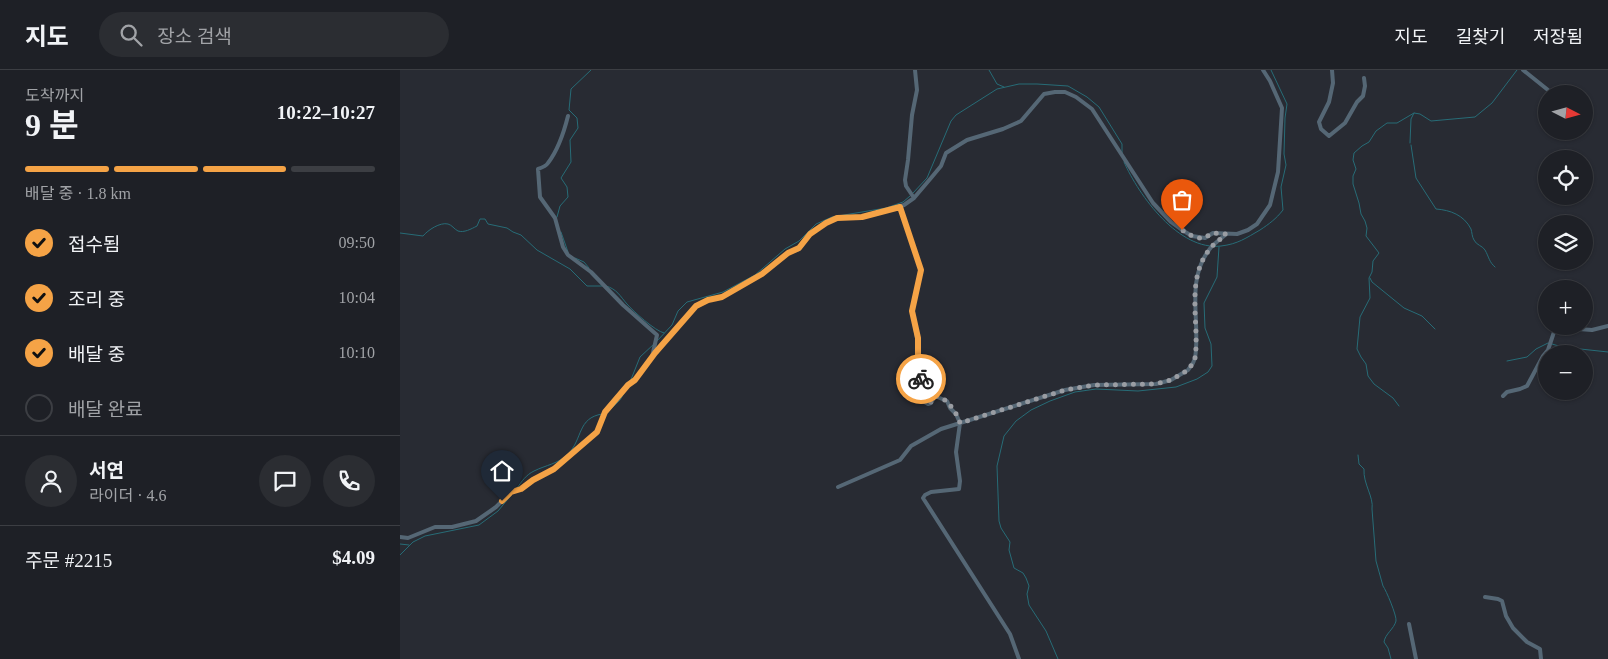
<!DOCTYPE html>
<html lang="ko">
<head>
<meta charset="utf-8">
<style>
  body { margin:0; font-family:"Times New Roman","Noto Sans KR",serif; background:#2b2d32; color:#f1f3f6; height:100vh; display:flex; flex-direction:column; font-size:19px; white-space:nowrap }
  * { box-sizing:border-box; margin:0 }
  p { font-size:16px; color:#a1a3a7 }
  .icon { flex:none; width:28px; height:28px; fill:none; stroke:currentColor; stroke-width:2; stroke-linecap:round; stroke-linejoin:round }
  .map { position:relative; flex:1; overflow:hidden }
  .sheet { display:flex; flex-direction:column; background:#1e2026; width:400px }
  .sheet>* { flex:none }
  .needle { width:32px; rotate:96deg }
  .fabs { position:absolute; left:1138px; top:15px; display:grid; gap:10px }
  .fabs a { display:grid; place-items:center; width:55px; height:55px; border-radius:50%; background:#1e2026; box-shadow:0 1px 4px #0004,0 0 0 1px #3c3e43; font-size:25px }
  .pin { position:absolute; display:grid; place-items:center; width:42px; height:42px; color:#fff; margin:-51px -21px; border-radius:50% 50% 50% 0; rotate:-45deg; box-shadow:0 0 5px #0007 }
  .pin .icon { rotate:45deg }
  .courier { position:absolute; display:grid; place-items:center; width:50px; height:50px; margin:-25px; border:4px solid #f5a346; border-radius:50%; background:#fff; color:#222; box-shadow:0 1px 6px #0007 }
  .summary em { font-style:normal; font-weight:700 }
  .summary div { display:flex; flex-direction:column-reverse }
  .summary { display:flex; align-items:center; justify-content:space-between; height:85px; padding:0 25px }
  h1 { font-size:32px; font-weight:700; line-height:38px }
  .bar { display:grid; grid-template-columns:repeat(4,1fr); gap:8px 5px; align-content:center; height:60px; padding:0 25px }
  .bar i { height:6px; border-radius:4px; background:#3c3e43 }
  .bar .active { background:#f5a346 }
  .bar p { grid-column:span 4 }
  .line { display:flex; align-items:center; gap:12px; padding:0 25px; border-top:1px solid #3c3e43 }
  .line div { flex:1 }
  .round { display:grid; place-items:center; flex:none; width:52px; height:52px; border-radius:26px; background:#2b2d32 }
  ol { padding:0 25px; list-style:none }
  li { display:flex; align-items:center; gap:15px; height:55px }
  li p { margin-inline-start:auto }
  li .icon { padding:5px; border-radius:50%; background:#f5a346; color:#111; stroke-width:4 }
  li:last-child { color:#a1a3a7 }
  li i { width:28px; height:28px; border:2px solid #3c3e43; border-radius:50% }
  header { display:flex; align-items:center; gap:30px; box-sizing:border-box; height:70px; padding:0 25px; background:#1e2026; border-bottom:1px solid #3c3e43 }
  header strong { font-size:24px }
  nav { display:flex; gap:28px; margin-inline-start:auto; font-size:18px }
  .search { width:350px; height:45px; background:#2b2d32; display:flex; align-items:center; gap:12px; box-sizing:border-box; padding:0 18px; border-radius:28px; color:#a1a3a7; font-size:19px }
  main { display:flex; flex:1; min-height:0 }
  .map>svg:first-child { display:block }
</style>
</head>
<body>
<header>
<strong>지도</strong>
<div class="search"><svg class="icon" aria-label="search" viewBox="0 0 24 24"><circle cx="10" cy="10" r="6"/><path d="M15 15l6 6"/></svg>장소 검색</div>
<nav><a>지도</a><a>길찾기</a><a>저장됨</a></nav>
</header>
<main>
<section class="sheet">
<div class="summary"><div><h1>9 분</h1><p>도착까지</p></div><em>10:22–10:27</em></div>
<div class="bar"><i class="active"></i><i class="active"></i><i class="active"></i><i></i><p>배달 중 · 1.8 km</p></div>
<ol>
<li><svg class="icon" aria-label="check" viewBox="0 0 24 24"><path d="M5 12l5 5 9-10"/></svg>접수됨<p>09:50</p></li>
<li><svg class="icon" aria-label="check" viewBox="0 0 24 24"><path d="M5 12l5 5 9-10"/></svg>조리 중<p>10:04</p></li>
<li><svg class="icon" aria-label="check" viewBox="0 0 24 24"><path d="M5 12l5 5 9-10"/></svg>배달 중<p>10:10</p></li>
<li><i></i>배달 완료</li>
</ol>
<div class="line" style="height:90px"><a class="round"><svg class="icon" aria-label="person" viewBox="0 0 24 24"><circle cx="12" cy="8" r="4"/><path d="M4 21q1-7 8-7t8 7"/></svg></a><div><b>서연</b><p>라이더 · 4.6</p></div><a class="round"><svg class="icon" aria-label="chat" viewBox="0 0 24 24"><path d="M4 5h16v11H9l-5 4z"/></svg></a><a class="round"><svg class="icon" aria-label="phone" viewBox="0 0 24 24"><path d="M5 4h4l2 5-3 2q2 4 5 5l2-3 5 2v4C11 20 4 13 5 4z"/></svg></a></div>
<div class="line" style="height:65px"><div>주문 #2215</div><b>$4.09</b></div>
</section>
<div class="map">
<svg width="1208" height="589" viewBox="0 0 1208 589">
  <rect width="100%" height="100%" fill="#282b33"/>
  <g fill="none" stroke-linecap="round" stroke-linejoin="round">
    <!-- stream -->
    <path stroke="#276c77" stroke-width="1" d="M589,0L597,14L604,17
      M1010,73L1011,49L1014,43
      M1011,75L1016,108L1036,139C1050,140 1064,145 1071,159C1072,162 1072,167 1074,170C1076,175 1083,176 1085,180C1089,187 1089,192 1095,197
      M724,92C739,126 779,181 821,176C838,174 846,168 860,160C869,154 876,149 883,140L881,117L886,95L884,84L885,48L887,34L871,0
      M513,123L527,108L551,51L556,45L597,19L619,14H637L668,16L687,27L699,37L722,74V83
      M157,147L160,136L168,127L167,117L161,108L171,92L170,70L178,58L177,48L169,40L171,19L191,0
      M161,162L168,182
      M0,163L23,166C28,160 40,152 48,154C52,155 54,159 58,161C64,163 71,159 77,156L80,149H85L88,154L107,158L113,162L121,165L137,180L170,199L187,216H202
      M175,188L184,192L189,198
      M970,208L972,212L1004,238L1022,246L1035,259
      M206,216C217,219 220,226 227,234C233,241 255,261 264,263
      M257,271L272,255L278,241L287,232L323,222L355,205L385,179L399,171L416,154L432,147L486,138L503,132L510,126
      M1152,274L1162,277L1208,282
      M1107,291L1127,287L1136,279L1148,273
      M230,312L240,287L254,274
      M999,336L993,328L974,314L968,306L966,294L961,287L957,279L960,247L970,228L969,208L972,202L973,191L979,183L966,166L967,158L965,151L961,144L959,133L953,114V106L956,99L953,90L954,83L962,76L969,72L976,61L987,53H997L1014,43L1020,44L1031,51L1075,47L1092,33L1117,0
      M208,342L220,330L227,318
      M958,385L959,394L964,399C963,414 974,427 972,439L976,491L983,516C986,520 997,546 996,551C994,559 985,564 984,572L988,578L991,589
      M117,418C122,411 126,405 134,401C146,395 158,394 168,384C183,369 177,348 202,344
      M0,474L9,475
      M0,485L13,472L25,466L79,455L98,441L113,423
      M658,589L646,561L629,535L627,524L629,516L626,508L623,503L614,498L609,480L610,472L601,458L599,451L597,396L604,366L616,351L631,340L650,331L675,322L696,319L738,321L776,317L797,309L808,302L812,296L811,274L805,258L804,233L817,207L819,177"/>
    <!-- minor -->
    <path stroke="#556775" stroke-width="4" d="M932,0L933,13L929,32L919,52L921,59L929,66L945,53L957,32L963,26L965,16L964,8
      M1123,0L1153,24
      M168,46C164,62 158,80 148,93C146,96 141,98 138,99L140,127L155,148L163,177L168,185L191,202L223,235L257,265L252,287
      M514,128L506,116L505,110L508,90L512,45L517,20L515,0
      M500,137L521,200L512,241L517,268L518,288L521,307L516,327L528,334L531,333L535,326L547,331L550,338L556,344L560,353L556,382L560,411L559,419L531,422L525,425L523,428L610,564L619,589
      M1103,326L1107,322L1120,319L1127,316L1143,286L1148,280L1154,262L1165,258L1192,260L1208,256
      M438,417L500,390L511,376L541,359L665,320L694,315L756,314L771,310L788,300L793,293L795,288C801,254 785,211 809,180C813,174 820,170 826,164
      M0,467L8,468L35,457H52L76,451L96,437L111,422L121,419L133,410L154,399L197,362L205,342L228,315L235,310L255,283L296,236L308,230L322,227L362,204L388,183L399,179L410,164L426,153L437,148L462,147L504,135L514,128L531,108L541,96L546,83L567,70L603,59L621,51L644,24L655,22H665L676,27L692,39L753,133L771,152L782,160L792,166L805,168L813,163L837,164L848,160L857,154L870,135L878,102L882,38L870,11L863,0
      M1085,527L1098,529L1102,531L1106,546L1113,558L1127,572L1140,579L1141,589
      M1009,554L1016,589"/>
  </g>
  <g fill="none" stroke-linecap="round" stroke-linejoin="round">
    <!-- done -->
    <path stroke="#9a9da3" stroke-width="5" stroke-dasharray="0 9" d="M521,309L516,327L528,334L531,332L535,326L547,331C552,338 558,345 560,353L665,320L694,315L756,314L771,310L788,300L793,293L795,288C800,255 785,211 809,180C813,174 820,170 826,164L813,163L804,168H800L792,166L782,160"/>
    <!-- route -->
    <path stroke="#f5a346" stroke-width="6" d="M102,431L111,422L121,419L133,410L154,399L197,362L205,342L228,315L235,310L255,283L296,236L308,230L322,227L362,204L388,183L399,178L410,164L426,153L437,148L462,147L500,137L521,200L512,241L518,268V288L521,309"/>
  </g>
</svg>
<div class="fabs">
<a><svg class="needle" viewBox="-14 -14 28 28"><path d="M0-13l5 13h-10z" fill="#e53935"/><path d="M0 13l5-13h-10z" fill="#a1a3a7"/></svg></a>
<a><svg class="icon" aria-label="locate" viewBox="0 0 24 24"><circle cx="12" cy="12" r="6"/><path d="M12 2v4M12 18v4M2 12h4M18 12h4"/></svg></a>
<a><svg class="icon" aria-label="layers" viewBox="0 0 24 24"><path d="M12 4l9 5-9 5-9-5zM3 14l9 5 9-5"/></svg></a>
<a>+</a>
<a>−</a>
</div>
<div class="pin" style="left:782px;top:160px;background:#ea580c"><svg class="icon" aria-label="bag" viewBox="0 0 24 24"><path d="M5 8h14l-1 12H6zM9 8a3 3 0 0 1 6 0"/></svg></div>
<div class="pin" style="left:102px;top:431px;background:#1f2937"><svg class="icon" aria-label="home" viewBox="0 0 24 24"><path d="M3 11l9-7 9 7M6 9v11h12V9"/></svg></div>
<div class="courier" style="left:521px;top:309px"><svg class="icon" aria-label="bike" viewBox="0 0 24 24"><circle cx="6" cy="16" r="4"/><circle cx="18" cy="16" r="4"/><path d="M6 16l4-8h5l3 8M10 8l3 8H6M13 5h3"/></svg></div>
</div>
</main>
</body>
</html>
